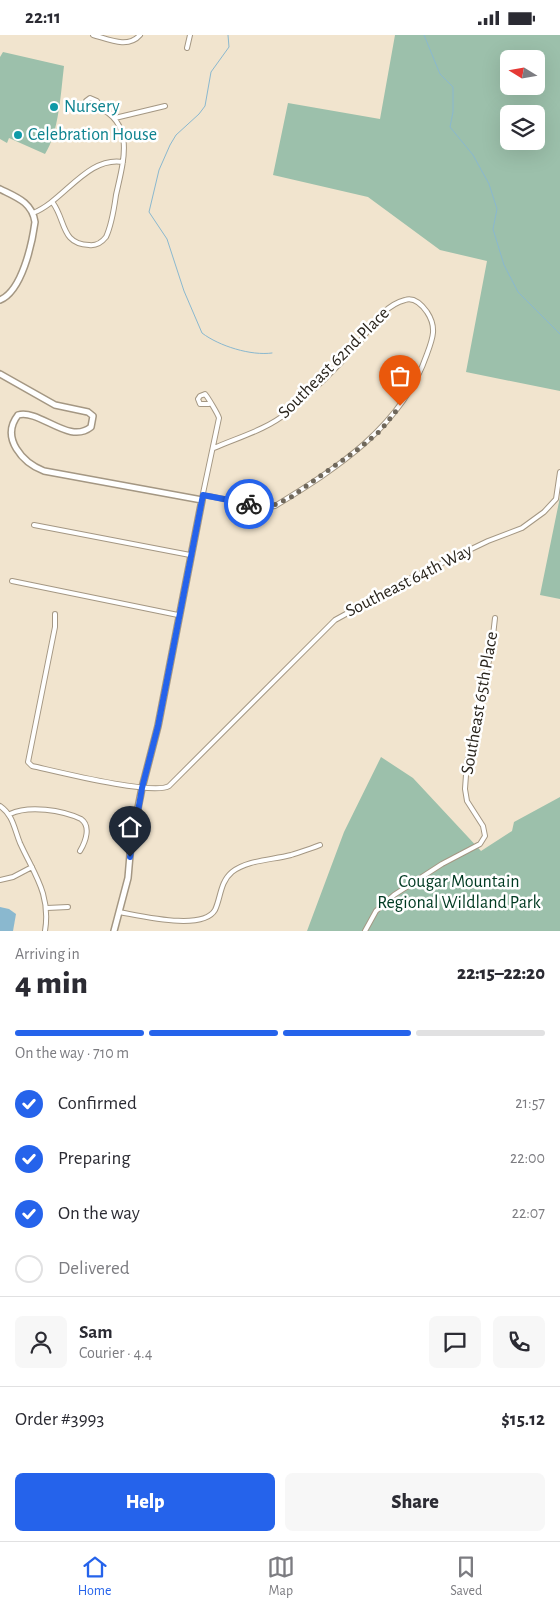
<!DOCTYPE html>
<html lang="en">
<head>
<meta charset="utf-8">
<style>
  body { margin:0; font-family:"Alegreya Sans",sans-serif; background:#f7f7f7; color:#2b2b33; height:100vh; display:flex; flex-direction:column; font-size:19px; white-space:nowrap }
  * { box-sizing:border-box; margin:0 }
  p { font-size:16px; color:#7c7c81 }
  .icon { flex:none; width:28px; height:28px; fill:none; stroke:currentColor; stroke-width:2; stroke-linecap:round; stroke-linejoin:round }
  .map { position:relative; height:896px; overflow:hidden }
  .details { display:flex; flex-direction:column; background:#fff; flex:1 }
  .details>* { flex:none }
  .needle { width:32px; rotate:281deg }
  .buttons { position:absolute; left:500px; top:15px; display:grid; gap:10px }
  .buttons a { display:grid; place-items:center; width:45px; height:45px; border-radius:8px; background:#fff; box-shadow:0 5px 20px #0002; font-size:25px }
  .pin { position:absolute; display:grid; place-items:center; width:42px; height:42px; color:#fff; margin:-51px -21px; border-radius:50% 50% 50% 0; rotate:-45deg; box-shadow:0 0 5px #0007 }
  .pin .icon { rotate:45deg }
  .courier { position:absolute; display:grid; place-items:center; width:50px; height:50px; margin:-25px; border:4px solid #2563eb; border-radius:50%; background:#fff; color:#222; box-shadow:0 1px 6px #0007 }
  .summary em { font-style:normal; font-weight:800 }
  .summary div { display:flex; flex-direction:column-reverse }
  .summary { display:flex; align-items:center; justify-content:space-between; height:85px; padding:0 15px }
  h1 { font-size:32px; font-weight:800; line-height:38px }
  .bar { display:grid; grid-template-columns:repeat(4,1fr); gap:8px 5px; align-content:center; height:60px; padding:0 15px }
  .bar i { height:6px; border-radius:4px; background:#e1e1e2 }
  .bar .active { background:#2563eb }
  .bar p { grid-column:span 4 }
  .line { display:flex; align-items:center; gap:12px; padding:0 15px; border-top:1px solid #e1e1e2 }
  .line div { flex:1 }
  .round { display:grid; place-items:center; flex:none; width:52px; height:52px; border-radius:8px; background:#f7f7f7 }
  ol { padding:0 15px; list-style:none }
  li { display:flex; align-items:center; gap:15px; height:55px }
  li p { margin-inline-start:auto }
  li .icon { padding:5px; border-radius:50%; background:#2563eb; color:#fff; stroke-width:4 }
  li:last-child { color:#7c7c81 }
  li i { width:28px; height:28px; border:2px solid #e1e1e2; border-radius:50% }
  .button { display:flex; gap:10px; margin-top:auto; padding:10px 15px }
  .button a { flex:1; height:58px; border-radius:8px; background:#2563eb; color:#fff; font-size:20px; font-weight:800; line-height:58px; text-align:center }
  .button a+a { background:#f7f7f7; color:#2b2b33 }
  .status { display:flex; justify-content:space-between; align-items:center; height:35px; padding:0 25px; background:#fff; direction:ltr }
  .status svg { height:14px; fill:currentColor }
  .tabs { display:flex; justify-content:space-around; align-items:center; height:70px; border-top:1px solid #e1e1e2; background:#fff; font-size:14px; color:#7c7c81 }
  .tabs a { display:grid; justify-items:center; gap:2px }
  .tabs .active { color:#2563eb }
  .map>svg:first-child { display:block }
</style>
</head>
<body>
<div class="status"><b>22:11</b><svg viewBox="0 0 49 12"><path d="M0 12V9h3v3zM5 12V6h3v6zM10 12V3h3v9zM15 12V0h3v12zM26 1h20v11H26zM47 4h2v5h-2z"/></svg></div>
<div class="map">
<svg width="560" height="896" viewBox="0 0 560 896">
  <rect width="100%" height="100%" fill="#f1e4ce"/>
  <!-- green -->
  <path fill="#9cc0ab" fill-rule="evenodd" d="M395,0H560V356L466,337L487,226L440,215L368,162L273,140L288,68L380,84ZM509,24H536V51H509ZM509,79H536V106H509Z
    M3,17L64,31C61,56 59,98 45,119L9,103L7,108L0,104V22Z
    M560,462V564L540,560Z
    M381,722L413,743L481,816L512,796L514,787L560,762V896H307L344,797Z"/>
  <!-- water -->
  <path fill="#8ab8cf" d="M0,872L9,874L16,879L13,896H0Z"/>
  <g fill="none" stroke-linecap="round" stroke-linejoin="round">
    <!-- stream -->
    <path stroke="#8ab8cf" stroke-width="1" d="M228,0L229,12L211,37L205,71L199,79L176,100L170,110L159,135L149,177L167,204L184,256L202,298C219,311 251,321 272,318
      M424,0L440,39L453,52V77L450,92L473,120L489,149L497,174L493,194L504,230L518,257L560,299"/>
    <!-- minor casing -->
    <g stroke="#a49783" stroke-width="6">
      <path id="minor" d="M93,0C108,4 128,14 140,0
        M187,13L190,0
        M115,83L165,71
        M53,168C66,186 61,209 89,210C96,211 102,207 106,202C112,189 114,174 116,160C123,128 136,89 98,72L93,75L86,72V66L90,63L97,66L98,72
        M33,178C64,166 87,121 123,127
        M203,460L267,472L275,471C337,433 402,392 427,319C433,303 437,292 427,277C422,270 414,262 405,265C382,271 371,294 356,311C336,334 312,357 288,377C266,395 239,402 214,413
        M202,463L219,383C218,379 207,361 205,359L200,361L198,364L200,369H209
        M34,490L190,520
        M12,546L178,580
        M55,579V592L28,727L32,731C55,736 153,761 169,751L335,585L415,541L488,506L522,493L544,477L556,464L560,437
        M0,771C13,780 14,793 20,808C34,839 51,859 45,896
        M10,779C29,770 62,775 81,784C91,791 86,806 80,816
        M0,845L13,842L32,832
        M47,873L68,872
        M119,877C142,881 203,896 215,875C221,862 220,847 232,837C247,825 272,825 291,820C300,817 310,814 320,810
        M365,896L376,876L394,860L442,829L480,809L485,801L483,791L467,766L465,754L467,726L479,692L483,649L491,618L495,583"/>
    </g>
    <!-- tertiary casing -->
    <g stroke="#a49783" stroke-width="8">
      <path id="tertiary" d="M0,154C16,162 32,167 35,187C32,209 22,256 0,265
        M0,339L55,370L88,377L93,381L91,392C69,410 40,374 18,380C0,403 23,428 44,436L202,465L158,691L142,753L131,808L128,843L114,896"/>
    </g>
    <!-- minor -->
    <use href="#minor" stroke="#fff" stroke-width="4"/>
    <!-- tertiary -->
    <use href="#tertiary" stroke="#fff" stroke-width="5"/>
  </g>
  <g fill="none" stroke-linecap="round" stroke-linejoin="round">
    <!-- done -->
    <path stroke="#6f675a" stroke-width="5" stroke-dasharray="0 9" d="M249,469L270,472L291,462L357,415L380,396L400,371"/>
    <!-- route -->
    <path stroke="#2563eb" stroke-width="6" d="M130,822L142,753L158,691L203,460L249,469"/>
  </g>
  <!-- markers -->
  <g fill="#0f9aa8" stroke="#fff" stroke-width="2">
    <circle cx="54" cy="72" r="5"/>
    <circle cx="18" cy="100" r="5"/>
  </g>
  <g text-anchor="middle" dominant-baseline="central" stroke-width="5" stroke-linejoin="round" paint-order="stroke">
    <!-- culture labels -->
    <g font-size="18" fill="#0d838f" stroke="#fff" text-anchor="start">
      <text x="64" y="72">Nursery</text>
      <text x="28" y="100">Celebration House</text>
    </g>
    <!-- street labels -->
    <g font-size="18" fill="#29241c" stroke="#fff">
      <text transform="translate(334 328) rotate(-45)">Southeast 62nd Place</text>
      <text transform="translate(409 546) rotate(-27)">Southeast 64th Way</text>
      <text transform="translate(480 668) rotate(-80)">Southeast 65th Place</text>
    </g>
    <!-- park labels -->
    <g font-size="18" fill="#003a22" stroke="#fff">
      <text x="459" y="847">Cougar Mountain<tspan x="459" dy="21">Regional Wildland Park</tspan></text>
    </g>
  </g>
</svg>
<div class="buttons">
<a><svg class="needle" viewBox="-14 -14 28 28"><path d="M0-13l5 13h-10z" fill="#e53935"/><path d="M0 13l5-13h-10z" fill="#7c7c81"/></svg></a>
<a><svg class="icon" aria-label="layers" viewBox="0 0 24 24"><path d="M12 4l9 5-9 5-9-5zM3 14l9 5 9-5"/></svg></a>
</div>
<div class="pin" style="left:400px;top:371px;background:#ea580c"><svg class="icon" aria-label="bag" viewBox="0 0 24 24"><path d="M5 8h14l-1 12H6zM9 8a3 3 0 0 1 6 0"/></svg></div>
<div class="pin" style="left:130px;top:822px;background:#1f2937"><svg class="icon" aria-label="home" viewBox="0 0 24 24"><path d="M3 11l9-7 9 7M6 9v11h12V9"/></svg></div>
<div class="courier" style="left:249px;top:469px"><svg class="icon" aria-label="bike" viewBox="0 0 24 24"><circle cx="6" cy="16" r="4"/><circle cx="18" cy="16" r="4"/><path d="M6 16l4-8h5l3 8M10 8l3 8H6M13 5h3"/></svg></div>
</div>
<section class="details">
<div class="summary"><div><h1>4 min</h1><p>Arriving in</p></div><em>22:15–22:20</em></div>
<div class="bar"><i class="active"></i><i class="active"></i><i class="active"></i><i></i><p>On the way · 710 m</p></div>
<ol>
<li><svg class="icon" aria-label="check" viewBox="0 0 24 24"><path d="M5 12l5 5 9-10"/></svg>Confirmed<p>21:57</p></li>
<li><svg class="icon" aria-label="check" viewBox="0 0 24 24"><path d="M5 12l5 5 9-10"/></svg>Preparing<p>22:00</p></li>
<li><svg class="icon" aria-label="check" viewBox="0 0 24 24"><path d="M5 12l5 5 9-10"/></svg>On the way<p>22:07</p></li>
<li><i></i>Delivered</li>
</ol>
<div class="line" style="height:90px"><a class="round"><svg class="icon" aria-label="person" viewBox="0 0 24 24"><circle cx="12" cy="8" r="4"/><path d="M4 21q1-7 8-7t8 7"/></svg></a><div><b>Sam</b><p>Courier · 4.4</p></div><a class="round"><svg class="icon" aria-label="chat" viewBox="0 0 24 24"><path d="M4 5h16v11H9l-5 4z"/></svg></a><a class="round"><svg class="icon" aria-label="phone" viewBox="0 0 24 24"><path d="M5 4h4l2 5-3 2q2 4 5 5l2-3 5 2v4C11 20 4 13 5 4z"/></svg></a></div>
<div class="line" style="height:65px"><div>Order #3993</div><b>$15.12</b></div>
<div class="button"><a>Help</a><a>Share</a></div>
</section>
<nav class="tabs">
<a class="active"><svg class="icon" aria-label="home" viewBox="0 0 24 24"><path d="M3 11l9-7 9 7M6 9v11h12V9"/></svg>Home</a>
<a><svg class="icon" aria-label="map" viewBox="0 0 24 24"><path d="M3 6l6-2 6 2 6-2v14l-6 2-6-2-6 2zM9 4v14M15 6v14"/></svg>Map</a>
<a><svg class="icon" aria-label="saved" viewBox="0 0 24 24"><path d="M7 4h10v16l-5-4-5 4z"/></svg>Saved</a>
</nav>
</body>
</html>
